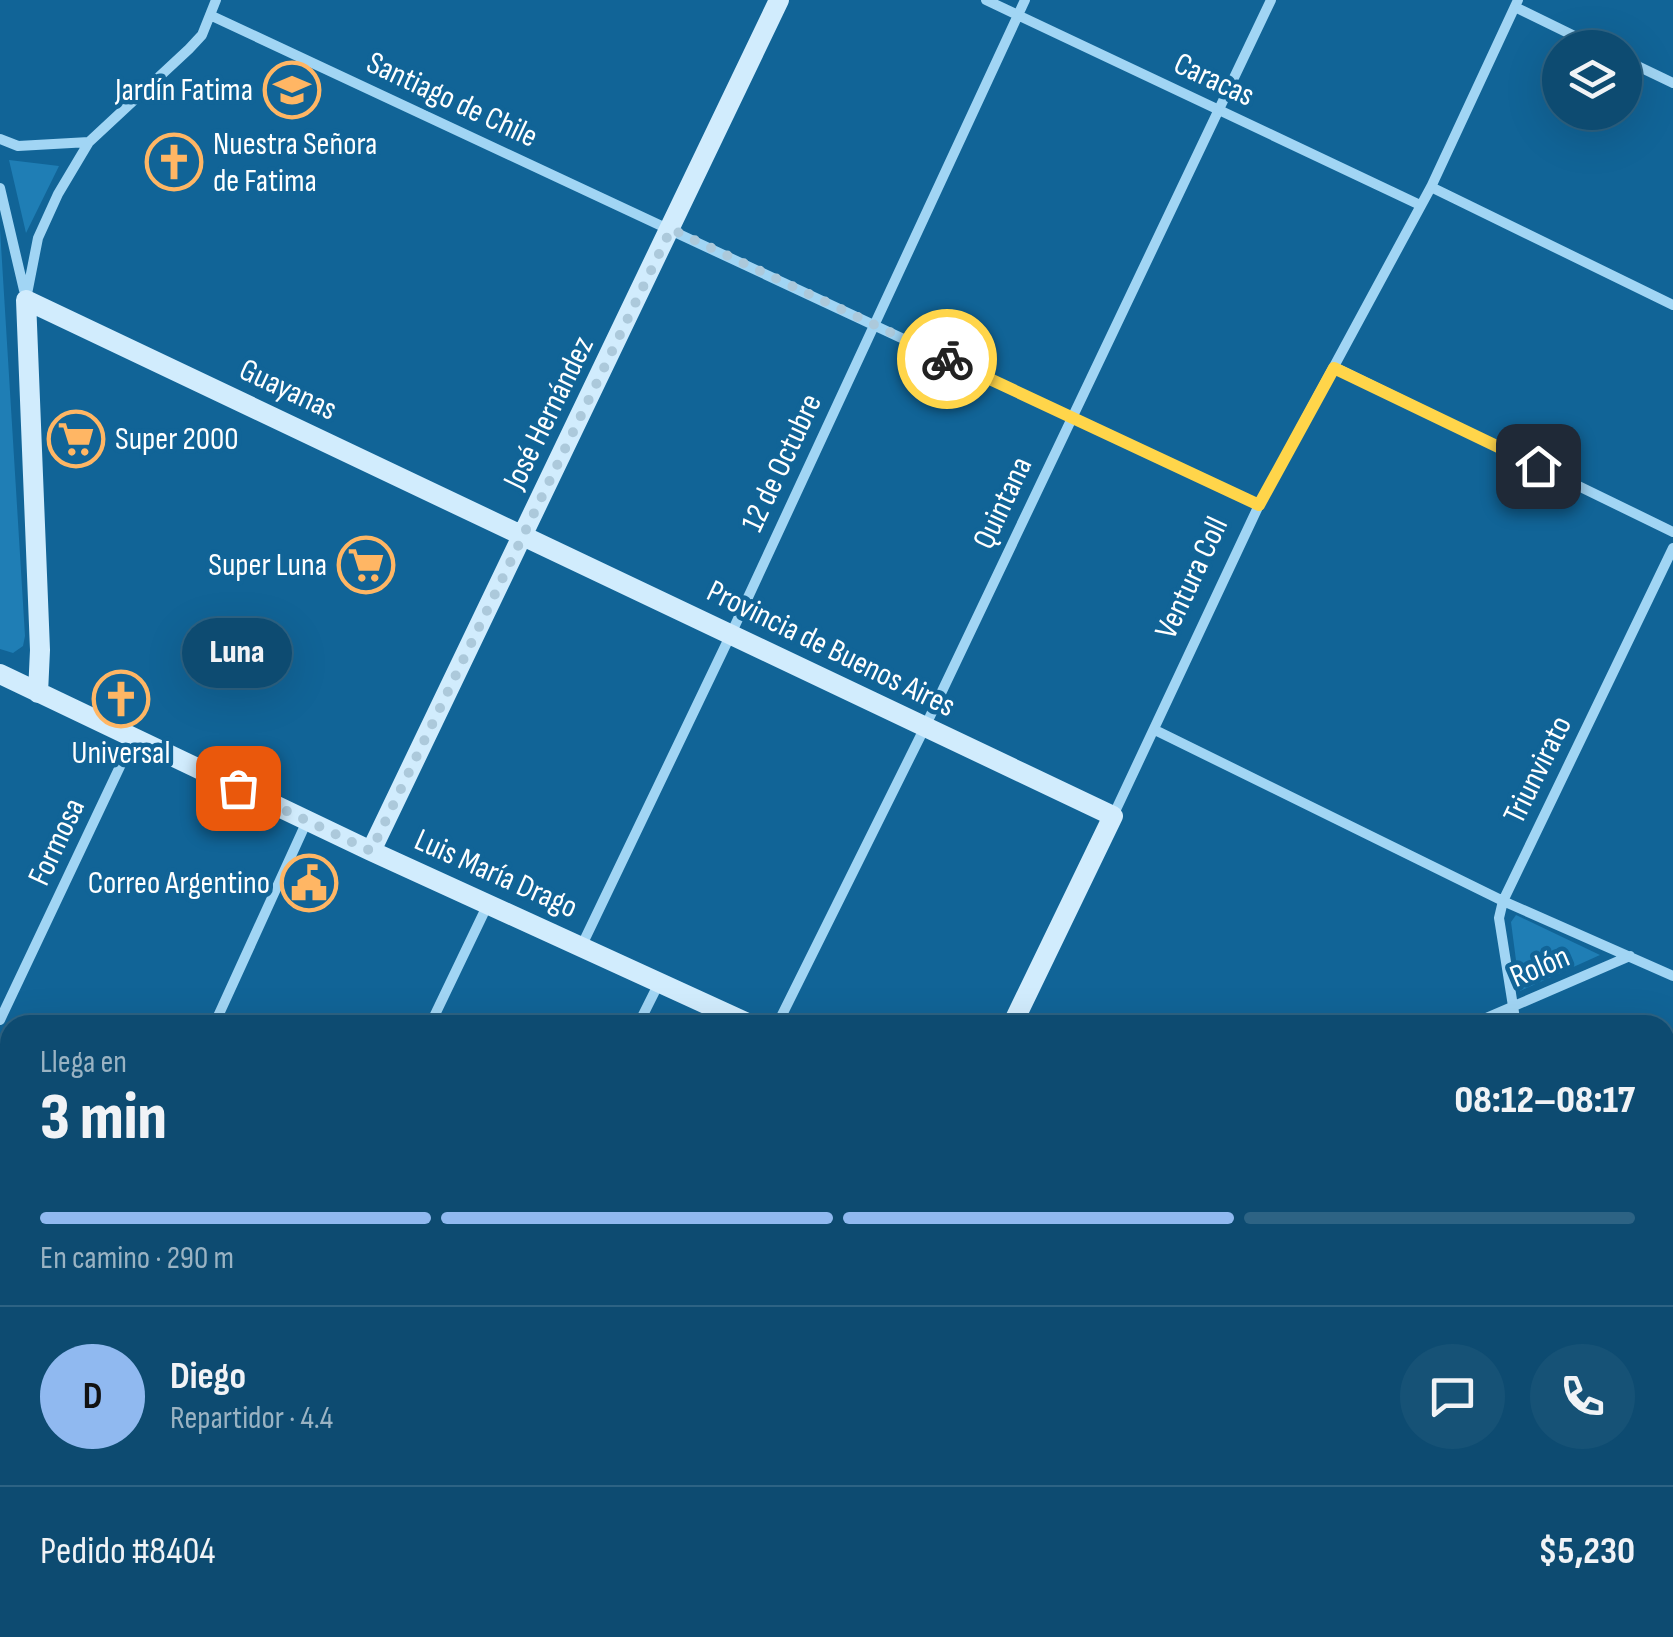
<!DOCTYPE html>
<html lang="es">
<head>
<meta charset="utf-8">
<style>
  body { margin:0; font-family:"Sofia Sans Condensed",sans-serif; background:#165276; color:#f1f3f6; height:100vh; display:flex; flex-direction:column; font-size:38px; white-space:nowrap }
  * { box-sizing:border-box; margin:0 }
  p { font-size:32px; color:#9ab3c3 }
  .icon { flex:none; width:55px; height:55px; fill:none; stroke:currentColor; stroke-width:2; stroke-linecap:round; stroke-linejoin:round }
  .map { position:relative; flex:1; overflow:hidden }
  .side { position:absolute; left:0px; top:1015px; width:1675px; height:622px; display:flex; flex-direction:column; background:#0d4b71; border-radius:30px 30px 0 0; box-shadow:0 10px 40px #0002,0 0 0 2px #2d6384 }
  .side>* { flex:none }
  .controls { position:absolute; left:1542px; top:30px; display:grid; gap:20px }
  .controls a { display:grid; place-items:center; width:100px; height:100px; border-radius:50%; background:#0d4b71; box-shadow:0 10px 40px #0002,0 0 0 2px #2d6384; font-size:50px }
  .pin { position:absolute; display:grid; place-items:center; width:85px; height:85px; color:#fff; margin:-42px; border-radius:20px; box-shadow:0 5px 15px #0006 }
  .courier { position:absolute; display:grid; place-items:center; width:100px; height:100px; margin:-50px; border:8px solid #ffd54a; border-radius:50%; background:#fff; color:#222; box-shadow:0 2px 12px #0007 }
  .bubble { position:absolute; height:70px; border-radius:35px; background:#0d4b71; box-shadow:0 10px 40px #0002,0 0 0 2px #2d6384; font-size:32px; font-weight:800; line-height:70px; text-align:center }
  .overview em { font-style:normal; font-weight:800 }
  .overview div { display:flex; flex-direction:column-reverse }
  .overview { display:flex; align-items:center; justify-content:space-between; height:170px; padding:0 40px }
  h1 { font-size:65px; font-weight:800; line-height:75px }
  .bar { display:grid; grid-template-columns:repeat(4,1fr); gap:15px 10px; align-content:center; height:120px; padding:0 40px }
  .bar i { height:12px; border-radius:8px; background:#2d6384 }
  .bar .active { background:#90b9f0 }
  .bar p { grid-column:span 4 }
  .line { display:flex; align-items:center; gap:25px; padding:0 40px; border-top:2px solid #2d6384 }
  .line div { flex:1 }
  .round { display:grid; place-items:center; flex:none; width:105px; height:105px; border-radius:52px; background:#165276 }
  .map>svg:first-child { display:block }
</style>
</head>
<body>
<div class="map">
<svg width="1673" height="1637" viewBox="0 0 1673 1637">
  <rect width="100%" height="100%" fill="#116497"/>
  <!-- green -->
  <path fill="#1f7eb5" d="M9,160L59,166L26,233Z
    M0,229L25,636L23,646L13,653L0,649Z
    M1516,915L1600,955L1520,991L1511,922Z"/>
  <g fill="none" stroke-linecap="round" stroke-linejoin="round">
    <!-- street -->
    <path stroke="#a1d5f4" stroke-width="10" d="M986,0L1420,205
      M1515,7L1599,48
      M212,16L1259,505
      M1625,60L1673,83
      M0,139L18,146L89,142
      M1431,187L1673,305
      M0,188L24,290
      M26,299L38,238L58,194L89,142L189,49L202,35L216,0
      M1334,367L1673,532
      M1155,730L1503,901L1673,976
      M1113,816L1259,505L1431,187L1518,0
      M582,945L731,634L1025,0
      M0,1020L133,739
      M214,1025L307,821
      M430,1025L488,904
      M638,1025L659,983
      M777,1025L924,729L1271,0
      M1470,1025L1630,956
      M1516,1025L1499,918L1503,901L1673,548
      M1665,1218L1673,1222
      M0,1479L10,1458
      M54,1628V1637
      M374,1628L394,1637
      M349,1637L354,1628
      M562,1637L566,1628
      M770,1637L775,1628
      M995,1637L1000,1628
      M1402,1637L1407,1628"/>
    <!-- secondary -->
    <path stroke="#d1ecfd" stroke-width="20" d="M0,674L371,851L752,1025
      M38,693L40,650L26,300L1113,816L1012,1025
      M371,851L779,0
      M1665,1456L1673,1460"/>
  </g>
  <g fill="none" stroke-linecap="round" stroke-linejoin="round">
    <!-- done -->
    <path stroke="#acc9db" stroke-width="10" stroke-dasharray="0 18" d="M238,788L371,851L671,229L947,359"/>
    <!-- route -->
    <path stroke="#ffd54a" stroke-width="12" d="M947,359L1259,505L1334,368L1538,466"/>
  </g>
  <!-- icons -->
  <defs>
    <g id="school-ring" transform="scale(2.875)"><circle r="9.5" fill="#116497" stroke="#ffb664" stroke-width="1.5"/><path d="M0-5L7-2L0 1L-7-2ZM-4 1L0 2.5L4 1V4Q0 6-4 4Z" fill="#ffb664"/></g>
    <g id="church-ring" transform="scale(2.875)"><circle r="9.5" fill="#116497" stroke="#ffb664" stroke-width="1.5"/><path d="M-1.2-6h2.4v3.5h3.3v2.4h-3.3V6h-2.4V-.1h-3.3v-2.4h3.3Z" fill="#ffb664"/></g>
    <g id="supermarket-ring" transform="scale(2.875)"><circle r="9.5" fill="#116497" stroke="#ffb664" stroke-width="1.5"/><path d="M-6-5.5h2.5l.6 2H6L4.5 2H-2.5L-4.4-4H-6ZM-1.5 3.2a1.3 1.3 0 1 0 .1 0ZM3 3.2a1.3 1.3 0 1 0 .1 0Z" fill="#ffb664"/></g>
    <g id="civic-ring" transform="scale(2.875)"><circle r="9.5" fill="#116497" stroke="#ffb664" stroke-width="1.5"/><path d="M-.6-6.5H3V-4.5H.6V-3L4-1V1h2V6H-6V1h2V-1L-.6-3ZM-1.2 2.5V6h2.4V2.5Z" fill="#ffb664"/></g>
  </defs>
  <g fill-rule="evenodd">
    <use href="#school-ring" x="292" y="90"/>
    <use href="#church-ring" x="174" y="162"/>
    <use href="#supermarket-ring" x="76" y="439"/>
    <use href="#supermarket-ring" x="366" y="565"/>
    <use href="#church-ring" x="121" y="699"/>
    <use href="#civic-ring" x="309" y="883"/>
  </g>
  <g text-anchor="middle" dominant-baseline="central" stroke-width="9" stroke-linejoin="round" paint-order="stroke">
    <!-- street labels -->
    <g font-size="32" fill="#fff" stroke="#116497">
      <text transform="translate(1214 80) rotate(25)">Caracas</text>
      <text transform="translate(452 100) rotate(25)">Santiago de Chile</text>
      <text transform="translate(288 390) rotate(25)">Guayanas</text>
      <text transform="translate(549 413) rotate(-64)">José Hernández</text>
      <text transform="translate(782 463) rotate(-65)">12 de Octubre</text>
      <text transform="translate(1003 503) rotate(-65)">Quintana</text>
      <text transform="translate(1192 578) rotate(-65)">Ventura Coll</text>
      <text transform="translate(831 649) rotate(26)">Provincia de Buenos Aires</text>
      <text transform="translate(1538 770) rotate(-64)">Triunvirato</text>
      <text transform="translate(57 842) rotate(-65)">Formosa</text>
      <text transform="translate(496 874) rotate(24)">Luis María Drago</text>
      <text transform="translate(1540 967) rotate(-23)">Rolón</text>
    </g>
    <!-- poi labels -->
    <g font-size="32" fill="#fff" stroke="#116497" text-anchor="end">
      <text x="253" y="90">Jardín Fatima</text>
      <text x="213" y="144" text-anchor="start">Nuestra Señora<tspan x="213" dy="37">de Fatima</tspan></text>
      <text x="115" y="439" text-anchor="start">Super 2000</text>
      <text x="327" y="565">Super Luna</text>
      <text x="121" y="753" text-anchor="middle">Universal</text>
      <text x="270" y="883">Correo Argentino</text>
    </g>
  </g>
</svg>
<div class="controls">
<a><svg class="icon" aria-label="layers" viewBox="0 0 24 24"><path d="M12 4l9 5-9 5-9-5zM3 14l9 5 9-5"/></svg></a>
</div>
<div class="pin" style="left:238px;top:788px;background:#ea580c"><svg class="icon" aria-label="bag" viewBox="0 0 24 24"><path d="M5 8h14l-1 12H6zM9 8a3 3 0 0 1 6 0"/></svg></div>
<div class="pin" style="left:1538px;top:466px;background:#1f2937"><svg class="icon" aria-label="home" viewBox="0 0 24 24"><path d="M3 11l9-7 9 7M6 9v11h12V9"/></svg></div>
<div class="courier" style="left:947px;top:359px"><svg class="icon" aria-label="bike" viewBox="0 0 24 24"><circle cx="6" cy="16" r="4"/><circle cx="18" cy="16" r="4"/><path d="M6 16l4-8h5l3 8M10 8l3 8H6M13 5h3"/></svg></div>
<div class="bubble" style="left:182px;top:618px;width:110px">Luna</div>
<section class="side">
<div class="overview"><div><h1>3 min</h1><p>Llega en</p></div><em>08:12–08:17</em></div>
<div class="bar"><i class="active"></i><i class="active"></i><i class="active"></i><i></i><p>En camino · 290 m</p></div>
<div class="line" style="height:180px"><b class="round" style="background:#90b9f0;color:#111">D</b><div><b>Diego</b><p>Repartidor · 4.4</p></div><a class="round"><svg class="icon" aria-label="chat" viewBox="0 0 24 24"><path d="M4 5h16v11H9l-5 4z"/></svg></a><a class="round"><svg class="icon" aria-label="phone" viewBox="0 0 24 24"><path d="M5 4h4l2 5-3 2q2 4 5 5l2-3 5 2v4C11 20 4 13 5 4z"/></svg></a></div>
<div class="line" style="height:130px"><div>Pedido #8404</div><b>$5,230</b></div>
</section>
</div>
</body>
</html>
